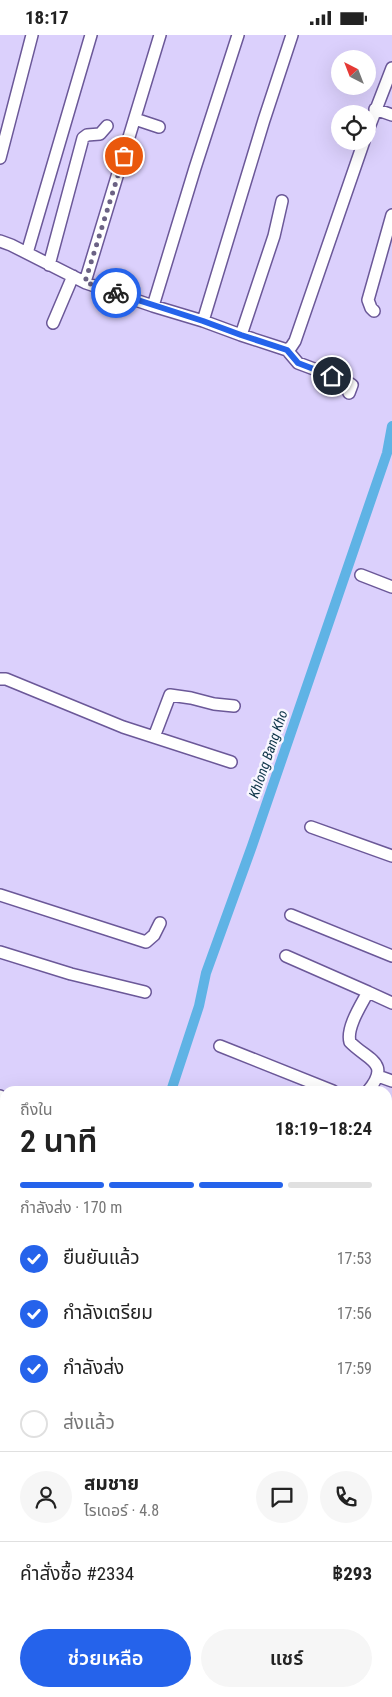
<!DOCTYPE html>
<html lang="th">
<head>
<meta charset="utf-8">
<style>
  body { margin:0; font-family:"Roboto Condensed","Noto Sans Thai",sans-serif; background:#f6f6f6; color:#222; height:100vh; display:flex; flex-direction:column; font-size:19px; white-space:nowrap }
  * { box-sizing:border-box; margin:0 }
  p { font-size:16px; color:#767676 }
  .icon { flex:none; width:28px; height:28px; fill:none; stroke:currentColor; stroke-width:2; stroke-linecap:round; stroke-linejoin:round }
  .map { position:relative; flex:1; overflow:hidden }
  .drawer { position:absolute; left:0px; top:1051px; width:392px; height:611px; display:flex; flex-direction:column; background:#fff; border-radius:15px 15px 0 0; box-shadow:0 5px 20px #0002 }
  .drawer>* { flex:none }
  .needle { width:32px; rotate:318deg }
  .buttons { position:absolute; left:331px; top:15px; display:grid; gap:10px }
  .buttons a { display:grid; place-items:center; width:45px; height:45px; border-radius:50%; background:#fff; box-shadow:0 5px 20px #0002; font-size:25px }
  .pin { position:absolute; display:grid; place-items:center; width:42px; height:42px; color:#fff; margin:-21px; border:2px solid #fff; border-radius:50%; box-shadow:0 1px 5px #0007 }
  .courier { position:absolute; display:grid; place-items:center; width:50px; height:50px; margin:-25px; border:4px solid #2563eb; border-radius:50%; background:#fff; color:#222; box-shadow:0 1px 6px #0007 }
  .summary em { font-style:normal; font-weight:600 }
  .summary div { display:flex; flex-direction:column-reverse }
  .summary { display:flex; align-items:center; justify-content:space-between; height:85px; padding:0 20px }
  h1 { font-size:32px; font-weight:600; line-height:38px }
  .bar { display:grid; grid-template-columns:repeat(4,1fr); gap:8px 5px; align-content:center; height:60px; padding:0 20px }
  .bar i { height:6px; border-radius:4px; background:#e0e0e0 }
  .bar .on { background:#2563eb }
  .bar p { grid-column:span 4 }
  .line { display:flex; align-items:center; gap:12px; padding:0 20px; border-top:1px solid #e0e0e0 }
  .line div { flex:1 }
  .round { display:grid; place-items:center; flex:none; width:52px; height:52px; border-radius:26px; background:#f6f6f6 }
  ol { padding:0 20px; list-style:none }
  li { display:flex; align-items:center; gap:15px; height:55px }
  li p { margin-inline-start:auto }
  li .icon { padding:5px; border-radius:50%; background:#2563eb; color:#fff; stroke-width:4 }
  li:last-child { color:#767676 }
  li i { width:28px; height:28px; border:2px solid #e0e0e0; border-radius:50% }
  .button { display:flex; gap:10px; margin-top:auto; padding:10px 20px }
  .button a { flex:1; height:58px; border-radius:30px; background:#2563eb; color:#fff; font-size:20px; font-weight:600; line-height:58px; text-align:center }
  .button a+a { background:#f6f6f6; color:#222 }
  .status { display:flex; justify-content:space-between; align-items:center; height:35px; padding:0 25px; background:#fff; direction:ltr }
  .status svg { height:14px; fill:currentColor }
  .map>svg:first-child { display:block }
</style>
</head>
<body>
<div class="status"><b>18:17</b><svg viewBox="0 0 49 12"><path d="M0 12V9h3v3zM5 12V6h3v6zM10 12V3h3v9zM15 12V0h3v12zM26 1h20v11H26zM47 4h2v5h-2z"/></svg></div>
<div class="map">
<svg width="392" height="1662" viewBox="0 0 392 1662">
  <rect width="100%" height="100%" fill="#dbd0fc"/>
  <!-- green -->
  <path fill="#ad9ae1" d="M0,1628L5,1630V1658H78L90,1662H0Z"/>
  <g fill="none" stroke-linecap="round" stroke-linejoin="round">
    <!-- canal -->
    <path stroke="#5fb3e5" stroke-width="10" d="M171,1056L199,971L206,938L252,811L387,418L392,391
      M0,1354L5,1356
      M388,1493L392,1496
      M0,1594L5,1578"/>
    <!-- minor casing -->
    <g stroke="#6b5898" stroke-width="14">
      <path id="minor" d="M375,74L392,80
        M135,84L159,92
        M368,95L392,33
        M0,123L32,0
        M0,206L11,210L86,248L153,271L203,286L241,300L287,315L298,328L346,346L352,350L349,358
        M27,218L91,0
        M49,230L83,103L87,100L100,99L107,91
        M85,247L160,0
        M153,271L195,133L238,0
        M374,276L371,273L368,265L392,180
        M203,286L264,85L292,0
        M53,288L73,241
        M241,300L274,201L282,166
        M287,315L291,312L295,306L364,106
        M361,540L392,552
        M0,644H6L123,692L231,727
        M154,702L170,660L191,663L214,669L234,671
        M311,792L392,821
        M0,860L146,907L154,900L160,888
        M291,880L392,921
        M0,917L71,939L145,957
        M286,921L368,957
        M220,1011L333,1056
        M378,1041L392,1046
        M368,1056C392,1027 367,1025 350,1007C346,993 361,970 368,957L392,968
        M0,1061L5,1064
        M388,1216L392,1217
        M0,1629L5,1631
        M388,1647L392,1637
        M75,1658L85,1662
        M168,1662L170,1658
        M201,1662L203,1658
        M381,1662L383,1658"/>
    </g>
    <!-- minor -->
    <use href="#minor" stroke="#fff" stroke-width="11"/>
  </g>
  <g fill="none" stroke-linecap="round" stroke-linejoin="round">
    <!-- done -->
    <path stroke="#6b6284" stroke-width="5" stroke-dasharray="0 9" d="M116,258L85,247L124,121"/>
    <!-- route -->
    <path stroke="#2563eb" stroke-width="6" d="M116,258L203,286L241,300L287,315L298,328L332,341"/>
  </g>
  <g text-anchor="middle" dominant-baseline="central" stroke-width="5" stroke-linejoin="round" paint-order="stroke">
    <!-- water labels -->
    <g font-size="14" font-style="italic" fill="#0c3347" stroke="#f9f7ff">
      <text transform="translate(268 719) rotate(-71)">Khlong Bang Kho</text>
    </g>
  </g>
</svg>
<div class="buttons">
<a><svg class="needle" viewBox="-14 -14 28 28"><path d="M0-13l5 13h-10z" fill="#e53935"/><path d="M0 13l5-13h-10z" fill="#767676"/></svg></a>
<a><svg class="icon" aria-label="locate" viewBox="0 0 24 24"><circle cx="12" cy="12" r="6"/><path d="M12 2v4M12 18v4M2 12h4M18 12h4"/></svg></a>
</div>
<div class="pin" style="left:124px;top:121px;background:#ea580c"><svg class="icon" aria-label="bag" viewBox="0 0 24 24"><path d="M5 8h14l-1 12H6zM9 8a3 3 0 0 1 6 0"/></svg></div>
<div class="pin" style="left:332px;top:341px;background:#1f2937"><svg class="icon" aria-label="home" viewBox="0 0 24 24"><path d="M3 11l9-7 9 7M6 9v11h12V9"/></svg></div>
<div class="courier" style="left:116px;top:258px"><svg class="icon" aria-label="bike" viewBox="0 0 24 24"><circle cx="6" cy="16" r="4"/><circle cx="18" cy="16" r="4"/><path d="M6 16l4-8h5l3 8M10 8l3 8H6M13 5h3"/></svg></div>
<section class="drawer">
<div class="summary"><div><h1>2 นาที</h1><p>ถึงใน</p></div><em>18:19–18:24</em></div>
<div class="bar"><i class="on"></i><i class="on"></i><i class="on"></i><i></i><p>กำลังส่ง · 170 m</p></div>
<ol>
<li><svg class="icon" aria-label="check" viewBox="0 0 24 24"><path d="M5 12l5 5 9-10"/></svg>ยืนยันแล้ว<p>17:53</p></li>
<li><svg class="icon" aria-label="check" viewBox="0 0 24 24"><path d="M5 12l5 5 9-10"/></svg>กำลังเตรียม<p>17:56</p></li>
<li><svg class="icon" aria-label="check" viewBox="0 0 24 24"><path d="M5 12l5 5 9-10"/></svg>กำลังส่ง<p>17:59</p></li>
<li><i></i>ส่งแล้ว</li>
</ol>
<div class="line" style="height:90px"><a class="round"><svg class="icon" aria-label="person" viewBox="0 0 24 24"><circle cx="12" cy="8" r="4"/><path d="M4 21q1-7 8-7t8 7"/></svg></a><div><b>สมชาย</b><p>ไรเดอร์ · 4.8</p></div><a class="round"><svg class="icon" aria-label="chat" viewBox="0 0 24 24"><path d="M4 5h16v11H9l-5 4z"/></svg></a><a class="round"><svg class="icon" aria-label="phone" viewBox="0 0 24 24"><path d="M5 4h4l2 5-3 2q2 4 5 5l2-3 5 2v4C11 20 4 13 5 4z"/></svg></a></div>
<div class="line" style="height:65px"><div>คำสั่งซื้อ #2334</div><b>฿293</b></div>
<div class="button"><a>ช่วยเหลือ</a><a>แชร์</a></div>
</section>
</div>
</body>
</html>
